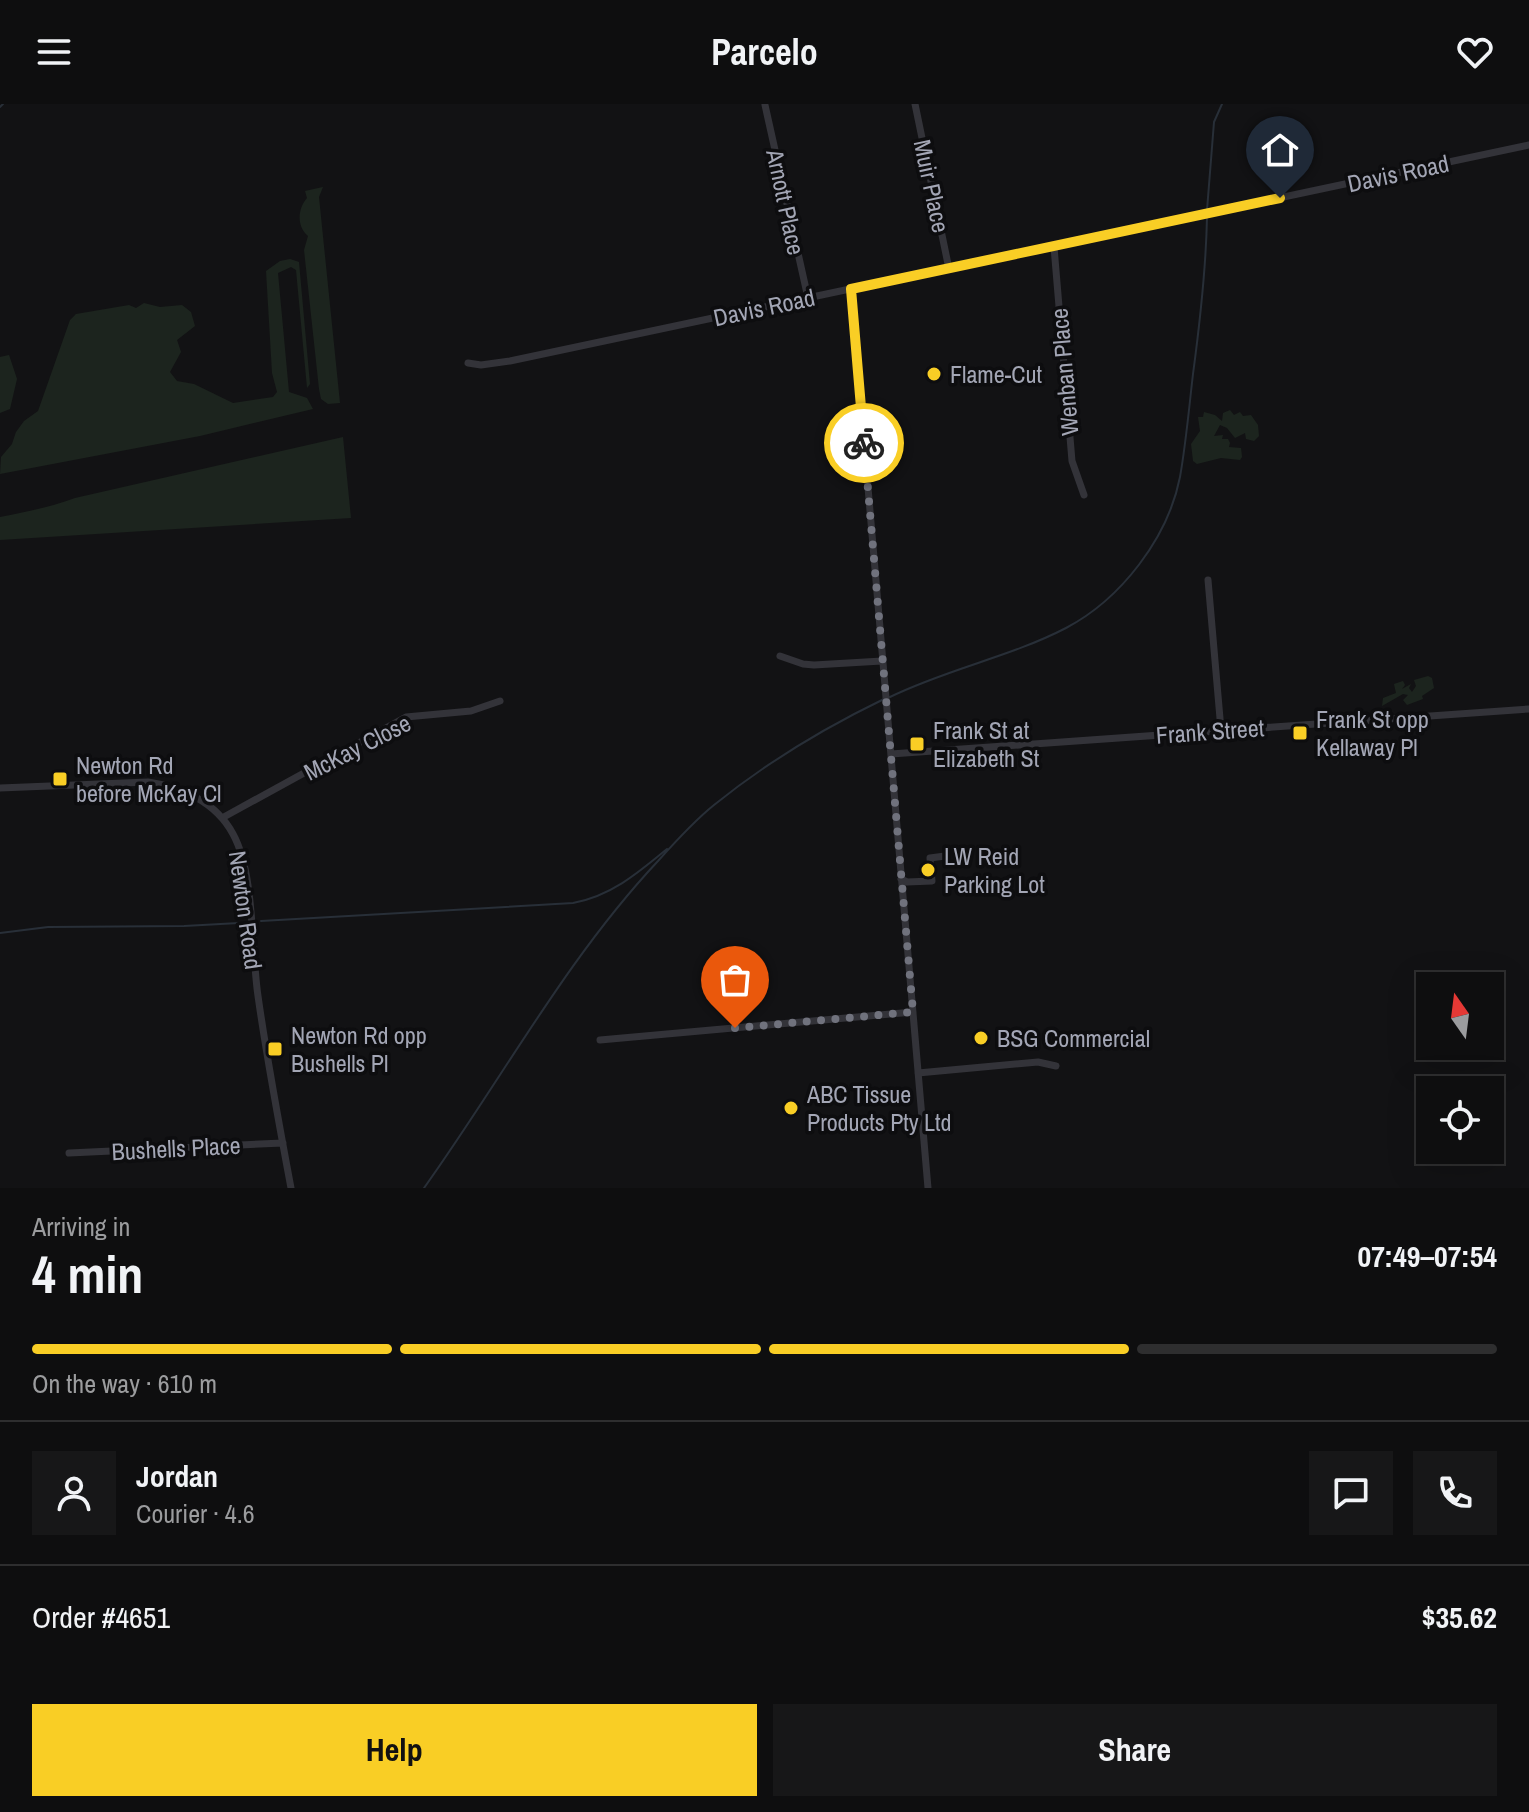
<!DOCTYPE html>
<html lang="en">
<head>
<meta charset="utf-8">
<style>
  body { margin:0; font-family:"Archivo Narrow",sans-serif; background:#171718; color:#f1f3f6; height:100vh; display:flex; flex-direction:column; font-size:30px; white-space:nowrap }
  * { box-sizing:border-box; margin:0 }
  p { font-size:26px; color:#9b9c9e }
  .icon { flex:none; width:44px; height:44px; fill:none; stroke:currentColor; stroke-width:2; stroke-linecap:round; stroke-linejoin:round }
  .map { position:relative; height:1084px; overflow:hidden }
  .side { display:flex; flex-direction:column; background:#0e0e0f; flex:1 }
  .side>* { flex:none }
  .needle { width:52px; rotate:346deg }
  .controls { position:absolute; left:1416px; top:868px; display:grid; gap:16px }
  .controls a { display:grid; place-items:center; width:88px; height:88px; border-radius:0px; background:#0e0e0f; box-shadow:0 8px 32px #0002,0 0 0 2px #2e2e2f; font-size:40px }
  .pin { position:absolute; display:grid; place-items:center; width:68px; height:68px; color:#fff; margin:-82px -34px; border-radius:50% 50% 50% 0; rotate:-45deg; box-shadow:0 0 8px #0007 }
  .pin .icon { rotate:45deg }
  .courier { position:absolute; display:grid; place-items:center; width:80px; height:80px; margin:-40px; border:6px solid #f9ce25; border-radius:50%; background:#fff; color:#222; box-shadow:0 2px 10px #0007 }
  .headline em { font-style:normal; font-weight:700 }
  .headline div { display:flex; flex-direction:column-reverse }
  .headline { display:flex; align-items:center; justify-content:space-between; height:136px; padding:0 32px }
  h1 { font-size:52px; font-weight:700; line-height:60px }
  .bar { display:grid; grid-template-columns:repeat(4,1fr); gap:12px 8px; align-content:center; height:96px; padding:0 32px }
  .bar i { height:10px; border-radius:6px; background:#2e2e2f }
  .bar .on { background:#f9ce25 }
  .bar p { grid-column:span 4 }
  .line { display:flex; align-items:center; gap:20px; padding:0 32px; border-top:2px solid #2e2e2f }
  .line div { flex:1 }
  .round { display:grid; place-items:center; flex:none; width:84px; height:84px; border-radius:0px; background:#171718 }
  .action { display:flex; gap:16px; margin-top:auto; padding:16px 32px }
  .action a { flex:1; height:92px; border-radius:0px; background:#f9ce25; color:#111; font-size:32px; font-weight:700; line-height:92px; text-align:center }
  .action a+a { background:#171718; color:#f1f3f6 }
  header { display:flex; justify-content:space-between; align-items:center; height:104px; padding:0 32px; background:#0e0e0f; font-size:36px; font-weight:700 }
  .map>svg:first-child { display:block }
</style>
</head>
<body>
<header><svg class="icon" aria-label="menu" viewBox="0 0 24 24"><path d="M4 6h16M4 12h16M4 18h16"/></svg>Parcelo<svg class="icon" aria-label="heart" viewBox="0 0 24 24"><path d="M12 20l-8-8c-3-5 5-10 8-4 3-6 11-1 8 4z"/></svg></header>
<div class="map">
<svg width="1529" height="1084" viewBox="0 0 1529 1084">
  <rect width="100%" height="100%" fill="#121214"/>
  <!-- green -->
  <path fill="#1c241e" d="M323,83L319,93L340,299L328,300L321,295L319,285L304,146L308,132C296,122 298,104 307,94L305,87Z
    M290,155L299,158L310,280L307,284L296,166L291,163L278,169L289,288L307,294L313,305L200,332L0,370L1,353L12,340L16,328L24,317L38,307L70,216L76,210L129,201L136,204L144,199L160,203L182,201L191,208L195,222L177,236L181,248L170,268L177,277L194,280L233,299L273,293L277,288L272,269L266,167L280,157Z
    M9,251L17,275L10,305L0,309V253Z
    M1230,306L1234,311L1240,308L1243,312L1251,311L1258,321L1259,332L1254,337L1246,335L1245,329L1235,334L1227,324L1220,321L1214,332L1223,331L1222,335H1228L1230,339L1229,343L1241,344L1242,353L1240,356L1221,354L1197,360L1193,357L1191,340L1200,327L1198,313H1203L1204,308L1215,311L1222,317L1223,309Z
    M343,333L351,414L0,436V413C25,408 51,403 75,394Z
    M1428,572L1432,574L1434,584L1422,592L1423,595L1407,601L1403,596L1408,591L1403,590L1382,602L1383,594L1396,589L1394,580L1403,577L1405,581L1402,585L1411,580L1409,584L1412,588L1416,582L1414,576Z"/>
  <g fill="none" stroke-linecap="round" stroke-linejoin="round">
    <!-- stream -->
    <path stroke="#282f38" stroke-width="2" d="M0,3L3,0
      M1207,106L1214,18L1222,0
      M890,593C947,565 1010,553 1066,524C1121,495 1168,434 1180,373C1186,339 1189,304 1193,270C1200,218 1206,165 1207,113
      M261,817L573,799C611,792 638,769 667,745
      M0,829L48,823L184,822L239,819
      M424,1084C502,975 566,855 658,757C675,738 694,717 714,701C766,659 824,624 884,595"/>
    <!-- minor -->
    <path stroke="#333339" stroke-width="7" d="M915,0L949,165
      M765,1L808,194
      M1054,143L1072,357L1084,391
      M851,185L928,1084
      M468,259L481,261L510,257L1529,41
      M1208,476L1221,626
      M780,552L803,560L814,561L882,557
      M891,650L1529,605
      M0,684L148,678C182,683 216,698 233,730C255,770 251,845 258,892C267,956 279,1020 291,1084
      M222,714L406,613L471,607L500,597
      M901,775L907,778L932,777L930,754L945,752
      M600,936L913,908
      M918,969L1038,958L1056,962
      M69,1049L283,1039"/>
  </g>
  <g fill="none" stroke-linecap="round" stroke-linejoin="round">
    <!-- done -->
    <path stroke="#70727d" stroke-width="8" stroke-dasharray="0 14.4" d="M735,924L913,908L864,339"/>
    <!-- route -->
    <path stroke="#f9ce25" stroke-width="10" d="M864,339L851,185L1280,94"/>
  </g>
  <!-- markers -->
  <g fill="#f9ce25" stroke="#0d0d0f" stroke-width="3">
    <circle cx="934" cy="270" r="8"/>
    <rect x="1292" y="621" width="16" height="16" rx="4"/>
    <rect x="909" y="632" width="16" height="16" rx="4"/>
    <rect x="52" y="667" width="16" height="16" rx="4"/>
    <circle cx="928" cy="766" r="8"/>
    <circle cx="981" cy="934" r="8"/>
    <rect x="267" y="937" width="16" height="16" rx="4"/>
    <circle cx="791" cy="1004" r="8"/>
  </g>
  <g text-anchor="middle" dominant-baseline="central" stroke-width="7" stroke-linejoin="round" paint-order="stroke">
    <!-- street labels -->
    <g font-size="24" fill="#a3a6b5" stroke="#0d0d0f">
      <text transform="translate(1398 69) rotate(-12)">Davis Road</text>
      <text transform="translate(932 82) rotate(78)">Muir Place</text>
      <text transform="translate(786 98) rotate(78)">Arnott Place</text>
      <text transform="translate(764 203) rotate(-12)">Davis Road</text>
      <text transform="translate(1064 268) rotate(-95)">Wenban Place</text>
      <text transform="translate(1210 627) rotate(-4)">Frank Street</text>
      <text transform="translate(357 643) rotate(-27)">McKay Close</text>
      <text transform="translate(246 806) rotate(82)">Newton Road</text>
      <text transform="translate(176 1044) rotate(-3)">Bushells Place</text>
    </g>
    <!-- poi labels -->
    <g font-size="24" fill="#a3a6b5" stroke="#0d0d0f" text-anchor="start">
      <text x="950" y="270">Flame-Cut</text>
      <text x="1316" y="615">Frank St opp<tspan x="1316" dy="28">Kellaway Pl</tspan></text>
      <text x="933" y="626">Frank St at<tspan x="933" dy="28">Elizabeth St</tspan></text>
      <text x="76" y="661">Newton Rd<tspan x="76" dy="28">before McKay Cl</tspan></text>
      <text x="944" y="752">LW Reid<tspan x="944" dy="28">Parking Lot</tspan></text>
      <text x="291" y="931">Newton Rd opp<tspan x="291" dy="28">Bushells Pl</tspan></text>
      <text x="997" y="934">BSG Commercial</text>
      <text x="807" y="990">ABC Tissue<tspan x="807" dy="28">Products Pty Ltd</tspan></text>
    </g>
  </g>
</svg>
<div class="controls">
<a><svg class="needle" viewBox="-14 -14 28 28"><path d="M0-13l5 13h-10z" fill="#e53935"/><path d="M0 13l5-13h-10z" fill="#9b9c9e"/></svg></a>
<a><svg class="icon" aria-label="locate" viewBox="0 0 24 24"><circle cx="12" cy="12" r="6"/><path d="M12 2v4M12 18v4M2 12h4M18 12h4"/></svg></a>
</div>
<div class="pin" style="left:735px;top:924px;background:#ea580c"><svg class="icon" aria-label="bag" viewBox="0 0 24 24"><path d="M5 8h14l-1 12H6zM9 8a3 3 0 0 1 6 0"/></svg></div>
<div class="pin" style="left:1280px;top:94px;background:#1f2937"><svg class="icon" aria-label="home" viewBox="0 0 24 24"><path d="M3 11l9-7 9 7M6 9v11h12V9"/></svg></div>
<div class="courier" style="left:864px;top:339px"><svg class="icon" aria-label="bike" viewBox="0 0 24 24"><circle cx="6" cy="16" r="4"/><circle cx="18" cy="16" r="4"/><path d="M6 16l4-8h5l3 8M10 8l3 8H6M13 5h3"/></svg></div>
</div>
<section class="side">
<div class="headline"><div><h1>4 min</h1><p>Arriving in</p></div><em>07:49–07:54</em></div>
<div class="bar"><i class="on"></i><i class="on"></i><i class="on"></i><i></i><p>On the way · 610 m</p></div>
<div class="line" style="height:144px"><a class="round"><svg class="icon" aria-label="person" viewBox="0 0 24 24"><circle cx="12" cy="8" r="4"/><path d="M4 21q1-7 8-7t8 7"/></svg></a><div><b>Jordan</b><p>Courier · 4.6</p></div><a class="round"><svg class="icon" aria-label="chat" viewBox="0 0 24 24"><path d="M4 5h16v11H9l-5 4z"/></svg></a><a class="round"><svg class="icon" aria-label="phone" viewBox="0 0 24 24"><path d="M5 4h4l2 5-3 2q2 4 5 5l2-3 5 2v4C11 20 4 13 5 4z"/></svg></a></div>
<div class="line" style="height:104px"><div>Order #4651</div><b>$35.62</b></div>
<div class="action"><a>Help</a><a>Share</a></div>
</section>
</body>
</html>
